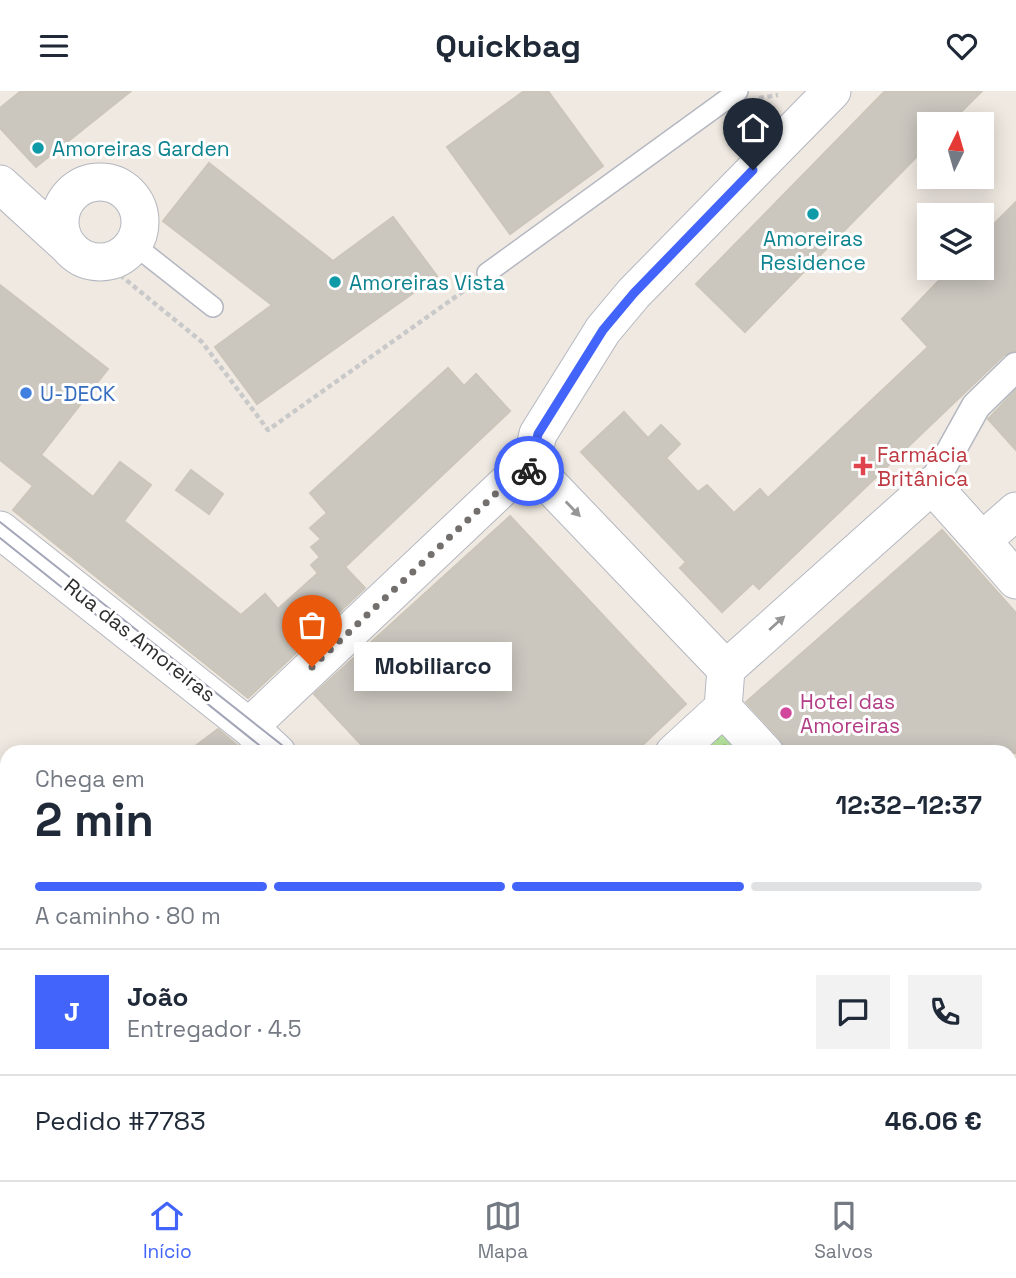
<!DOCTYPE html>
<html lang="pt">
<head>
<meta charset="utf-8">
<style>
  body { margin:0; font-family:"Space Grotesk",sans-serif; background:#f2f2f3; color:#1f2937; height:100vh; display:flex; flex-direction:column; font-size:26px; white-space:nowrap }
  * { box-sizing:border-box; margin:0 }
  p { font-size:23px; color:#747a83 }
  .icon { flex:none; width:38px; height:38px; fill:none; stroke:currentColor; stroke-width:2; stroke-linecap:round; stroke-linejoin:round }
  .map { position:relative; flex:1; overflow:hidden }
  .sheet { position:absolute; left:0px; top:654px; width:1017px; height:436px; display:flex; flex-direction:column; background:#fff; border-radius:21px 21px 0 0; box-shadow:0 4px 18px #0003 }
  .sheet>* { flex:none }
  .needle { width:46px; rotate:5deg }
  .tools { position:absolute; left:917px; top:21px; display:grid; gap:14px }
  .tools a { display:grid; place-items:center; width:77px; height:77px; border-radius:0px; background:#fff; box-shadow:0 4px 18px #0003; font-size:35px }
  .pin { position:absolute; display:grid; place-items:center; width:60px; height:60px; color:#fff; margin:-72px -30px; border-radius:50% 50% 50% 0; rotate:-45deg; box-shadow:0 0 7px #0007 }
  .pin .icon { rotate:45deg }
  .courier { position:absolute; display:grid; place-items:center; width:70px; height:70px; margin:-35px; border:5px solid #4264fb; border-radius:50%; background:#fff; color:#222; box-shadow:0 2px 9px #0007 }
  .bubble { position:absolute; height:49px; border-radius:0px; background:#fff; box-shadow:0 4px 18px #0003; font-size:23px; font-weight:800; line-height:49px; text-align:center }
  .headline em { font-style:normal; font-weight:800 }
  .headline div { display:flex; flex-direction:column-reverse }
  .headline { display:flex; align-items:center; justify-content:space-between; height:119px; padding:0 35px }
  h1 { font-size:46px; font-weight:800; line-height:52px }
  .bar { display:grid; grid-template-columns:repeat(4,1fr); gap:10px 7px; align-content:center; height:84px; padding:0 35px }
  .bar i { height:9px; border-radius:5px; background:#e0e1e3 }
  .bar .current { background:#4264fb }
  .bar p { grid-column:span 4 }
  .line { display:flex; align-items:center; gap:18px; padding:0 35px; border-top:2px solid #e0e1e3 }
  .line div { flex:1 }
  .round { display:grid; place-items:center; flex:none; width:74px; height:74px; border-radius:0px; background:#f2f2f3 }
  header { display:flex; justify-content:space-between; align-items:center; height:91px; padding:0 35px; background:#fff; font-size:32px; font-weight:800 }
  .tabs { display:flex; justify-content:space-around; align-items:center; height:98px; border-top:2px solid #e0e1e3; background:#fff; font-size:19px; color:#747a83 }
  .tabs a { display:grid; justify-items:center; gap:4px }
  .tabs .current { color:#4264fb }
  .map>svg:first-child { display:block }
</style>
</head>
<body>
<header><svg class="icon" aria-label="menu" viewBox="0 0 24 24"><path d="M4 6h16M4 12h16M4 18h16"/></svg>Quickbag<svg class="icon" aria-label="heart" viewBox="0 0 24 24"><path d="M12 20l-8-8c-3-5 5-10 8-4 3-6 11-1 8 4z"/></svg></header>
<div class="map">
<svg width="1016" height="1089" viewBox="0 0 1016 1089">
  <defs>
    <pattern id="park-dots" width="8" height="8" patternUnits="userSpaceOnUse" patternTransform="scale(1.75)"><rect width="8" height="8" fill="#b6e59e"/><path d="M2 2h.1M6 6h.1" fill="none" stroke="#9dc588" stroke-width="1.8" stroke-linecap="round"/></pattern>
  </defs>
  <rect width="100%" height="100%" fill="#efe9e1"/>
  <!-- park -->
  <path fill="url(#park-dots)" d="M723,636L747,662H695Z
    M0,897H7V968L0,969Z
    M1010,943L1016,949V1089H830L824,1083H1010Z"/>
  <!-- plaza -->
  <path fill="#dfdcd8" d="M563,1083H626L630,1089H554Z"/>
  <!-- building -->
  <path fill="#cbc7bf" stroke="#cbc5ba" stroke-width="2" d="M21,0H131L36,76L0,37V17Z
    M524,0H548L603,75L510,143L447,56Z
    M885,0H982L949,33H929V53L745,241L696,193Z
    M209,72L333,170L393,126L437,185L257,313L215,256L272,214L163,130Z
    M1016,111V260L1004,264L759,498L753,492L722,521L680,477L686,471L581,361L624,321L648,347L661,334L680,353L666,367L698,401L707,394L734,422L760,398L768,407L928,256L902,228L951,177H982V145Z
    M0,194L108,278L41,364L93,406L120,371L151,394L124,430L241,524L265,503L278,518L318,482L311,474L320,466L311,456L321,448L310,437L327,422L310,402L448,277L464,295L476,283L510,320L345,476L365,497L248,607L13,419L33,395L0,369Z
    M1016,299V359L988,328Z
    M191,379L223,403L209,423L176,399Z
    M510,425L686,613L634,662H369L314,603Z
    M942,439L1016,522V662H786L780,648L746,611Z
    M218,638L246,662H186Z"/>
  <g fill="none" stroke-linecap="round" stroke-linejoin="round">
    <!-- service casing -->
    <g stroke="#b4b7c1" stroke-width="22">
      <path id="service" d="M129,160H142L213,216
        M487,182L738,0"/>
    </g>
    <!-- pedestrian casing -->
    <g stroke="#b4b7c1" stroke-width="31">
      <path id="pedestrian" d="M932,394L976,315L1016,276
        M793,1083L799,1089"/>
    </g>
    <!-- minor casing -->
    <g stroke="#b4b7c1" stroke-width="39">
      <path id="minor" d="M60 131a40 40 0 1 1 80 0a40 40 0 1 1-80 0Z
        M0,93L69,156
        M529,382L538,343L603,239L634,202L832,0
        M0,439L249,636L277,662
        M982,450L1016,489
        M726,578L932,394L982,450L1016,420
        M726,578L723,617L765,662
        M249,636L506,393L529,382L547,391L726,578
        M674,662L723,617
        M1010,754L1016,749
        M1010,922L1016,929
        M0,1013L7,1012
        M103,1083V1089
        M168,1083V1089
        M644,1083L648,1089"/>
    </g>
    <!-- path -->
    <path stroke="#c9c9c9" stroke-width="4.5" stroke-dasharray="5 3.5" stroke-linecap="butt" d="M759,7L778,4
      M120,184L202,251L268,339L468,197
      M1010,1050H1016
      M938,1083L939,1089
      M728,1089L734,1083"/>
    <!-- service -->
    <use href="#service" stroke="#fff" stroke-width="19"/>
    <!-- pedestrian -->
    <use href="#pedestrian" stroke="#fff" stroke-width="28"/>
    <!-- minor -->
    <use href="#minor" stroke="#fff" stroke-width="37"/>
    <!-- tram -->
    <path stroke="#a3a6b8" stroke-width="2" d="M0,431L292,662
      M0,447L269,662
      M633,1083L637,1089
      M650,1083L653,1089"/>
  </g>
  <!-- one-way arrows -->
  <defs><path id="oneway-solid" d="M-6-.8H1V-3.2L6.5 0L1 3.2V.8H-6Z" transform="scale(1.75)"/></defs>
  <g fill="#969696">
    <use href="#oneway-solid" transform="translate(573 418) rotate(46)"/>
    <use href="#oneway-solid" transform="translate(777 532) rotate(-42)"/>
  </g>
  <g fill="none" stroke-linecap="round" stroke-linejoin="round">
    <!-- done -->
    <path stroke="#726f6d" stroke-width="7" stroke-dasharray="0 12.6" d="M312,576L506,393L529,380"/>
    <!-- route -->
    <path stroke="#4264fb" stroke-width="9" d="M529,380L538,343L603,239L634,202L753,79"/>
  </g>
  <!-- markers -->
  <g fill="#0f9aa8" stroke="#fff" stroke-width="2.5">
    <circle cx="38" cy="57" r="7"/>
    <circle cx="813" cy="123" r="7"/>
    <circle cx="335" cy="191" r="7"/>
  </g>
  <circle fill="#3f7fe0" stroke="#fff" stroke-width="2.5" cx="26" cy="302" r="7"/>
  <path fill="#e0444e" stroke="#fff" stroke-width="2.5" d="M859.5 364.5h7v7h7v7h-7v7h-7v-7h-7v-7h7z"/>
  <circle fill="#d1479c" stroke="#fff" stroke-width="2.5" cx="786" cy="622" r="7"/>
  <g text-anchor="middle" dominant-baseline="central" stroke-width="6" stroke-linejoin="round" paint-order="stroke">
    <!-- culture labels -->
    <g font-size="21" fill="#0d838f" stroke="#fff" text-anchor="start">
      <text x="52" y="57">Amoreiras Garden</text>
      <text x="813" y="147" text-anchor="middle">Amoreiras<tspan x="813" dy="24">Residence</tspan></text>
      <text x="349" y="191">Amoreiras Vista</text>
    </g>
    <!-- shop labels -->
    <g font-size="21" fill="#366cbe" stroke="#fff" text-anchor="start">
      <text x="40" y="302">U-DECK</text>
    </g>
    <!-- health labels -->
    <g font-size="21" fill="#be3a42" stroke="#fff" text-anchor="start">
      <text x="877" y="363">Farmácia<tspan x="877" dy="24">Britânica</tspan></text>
    </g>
    <!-- street labels -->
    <g font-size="21" fill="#2e2e2e" stroke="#fff">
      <text transform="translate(140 549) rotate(38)">Rua das Amoreiras</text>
    </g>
    <!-- hotel labels -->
    <g font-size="21" fill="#b23c85" stroke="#fff" text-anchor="start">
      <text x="800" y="610">Hotel das<tspan x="800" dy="24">Amoreiras</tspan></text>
    </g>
  </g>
</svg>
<div class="tools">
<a><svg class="needle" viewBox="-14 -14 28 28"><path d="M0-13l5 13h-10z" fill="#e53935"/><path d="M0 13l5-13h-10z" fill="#747a83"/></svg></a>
<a><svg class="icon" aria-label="layers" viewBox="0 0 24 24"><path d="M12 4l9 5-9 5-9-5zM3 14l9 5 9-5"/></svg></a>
</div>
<div class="pin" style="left:312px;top:576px;background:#ea580c"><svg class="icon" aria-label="bag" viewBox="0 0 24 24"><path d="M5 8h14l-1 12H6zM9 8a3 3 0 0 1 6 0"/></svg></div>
<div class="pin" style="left:753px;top:79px;background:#1f2937"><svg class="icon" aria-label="home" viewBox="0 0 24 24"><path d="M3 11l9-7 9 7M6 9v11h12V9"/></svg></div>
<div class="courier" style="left:529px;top:380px"><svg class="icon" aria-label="bike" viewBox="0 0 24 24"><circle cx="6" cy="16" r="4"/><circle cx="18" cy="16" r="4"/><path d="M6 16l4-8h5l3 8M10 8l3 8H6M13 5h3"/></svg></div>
<div class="bubble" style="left:354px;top:551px;width:158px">Mobiliarco</div>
<section class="sheet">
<div class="headline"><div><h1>2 min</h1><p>Chega em</p></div><em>12:32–12:37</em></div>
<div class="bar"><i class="current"></i><i class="current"></i><i class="current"></i><i></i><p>A caminho · 80 m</p></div>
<div class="line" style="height:126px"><b class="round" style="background:#4264fb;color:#fff">J</b><div><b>João</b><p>Entregador · 4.5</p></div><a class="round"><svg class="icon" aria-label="chat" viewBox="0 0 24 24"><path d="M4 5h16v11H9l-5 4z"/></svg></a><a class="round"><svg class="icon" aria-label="phone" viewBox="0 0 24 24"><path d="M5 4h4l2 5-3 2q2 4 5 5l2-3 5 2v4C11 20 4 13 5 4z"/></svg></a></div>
<div class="line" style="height:91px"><div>Pedido #7783</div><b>46.06 €</b></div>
</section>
</div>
<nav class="tabs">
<a class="current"><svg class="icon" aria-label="home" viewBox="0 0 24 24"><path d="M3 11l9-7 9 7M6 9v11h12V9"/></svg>Início</a>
<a><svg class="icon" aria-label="map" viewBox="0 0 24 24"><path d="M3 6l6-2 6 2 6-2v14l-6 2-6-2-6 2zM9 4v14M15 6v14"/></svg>Mapa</a>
<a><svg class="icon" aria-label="saved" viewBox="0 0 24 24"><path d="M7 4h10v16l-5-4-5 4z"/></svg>Salvos</a>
</nav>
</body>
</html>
